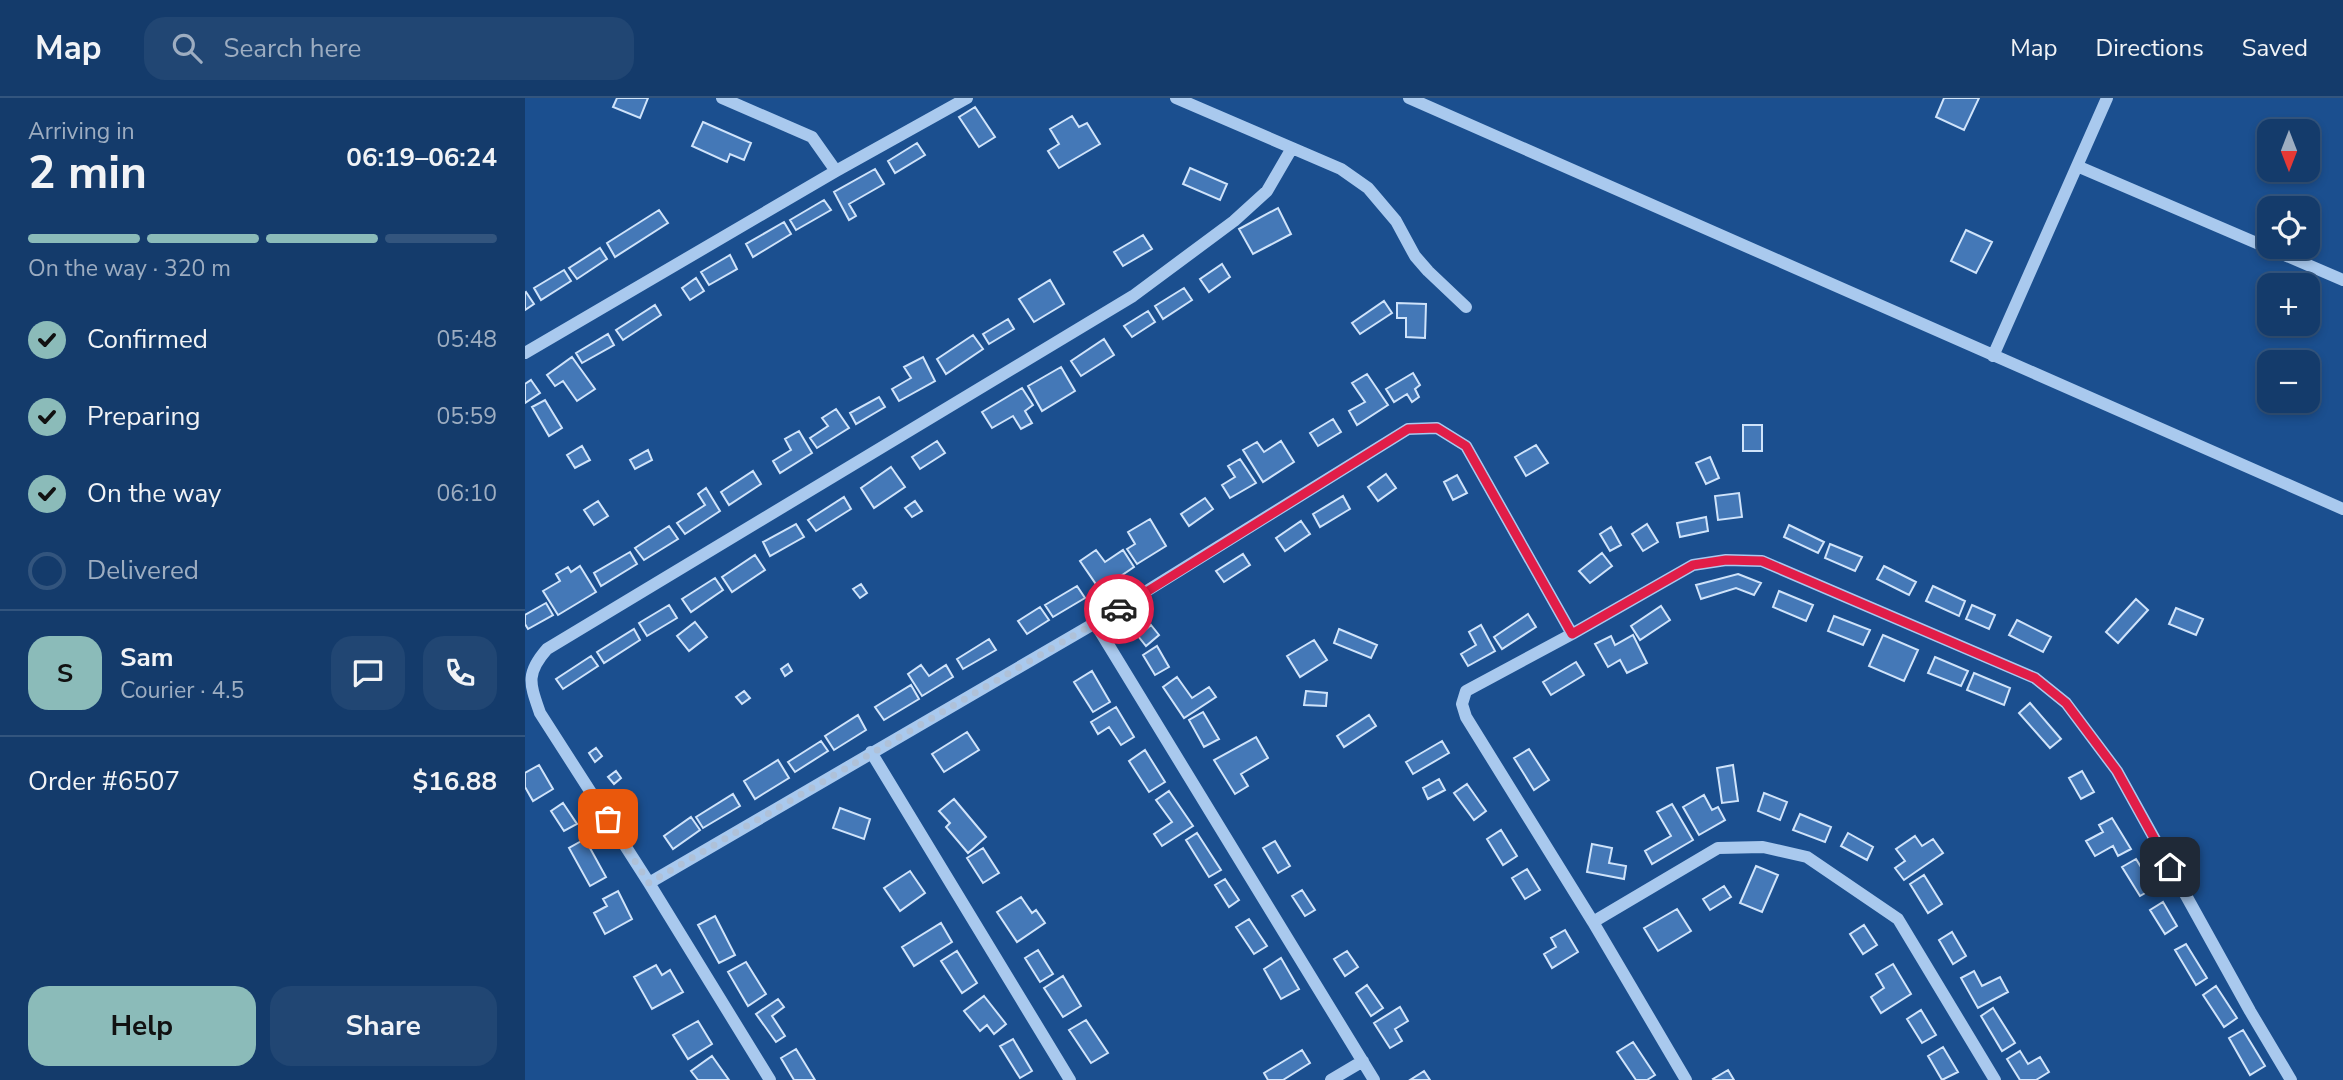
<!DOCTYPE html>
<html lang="en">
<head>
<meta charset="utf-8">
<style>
  body { margin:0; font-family:"Nunito Sans",sans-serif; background:#214673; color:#f1f3f6; height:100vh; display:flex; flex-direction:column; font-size:26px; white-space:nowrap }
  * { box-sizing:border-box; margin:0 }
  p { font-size:23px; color:#9dadc1 }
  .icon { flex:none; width:38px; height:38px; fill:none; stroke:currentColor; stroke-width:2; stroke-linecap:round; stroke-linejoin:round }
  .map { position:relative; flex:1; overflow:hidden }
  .side { display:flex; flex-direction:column; background:#143b6b; width:525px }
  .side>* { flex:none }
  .needle { width:46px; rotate:180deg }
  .controls { position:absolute; left:1732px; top:21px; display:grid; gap:14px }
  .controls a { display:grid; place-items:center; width:63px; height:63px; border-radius:14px; background:#143b6b; box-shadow:0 4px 10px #0003,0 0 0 2px #33557e; font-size:35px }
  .pin { position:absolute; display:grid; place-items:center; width:60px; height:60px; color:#fff; margin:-30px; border-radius:14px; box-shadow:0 4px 10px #0006 }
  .courier { position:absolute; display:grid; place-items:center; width:70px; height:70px; margin:-35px; border:5px solid #e11d48; border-radius:50%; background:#fff; color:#222; box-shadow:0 2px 9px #0007 }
  .overview em { font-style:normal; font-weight:700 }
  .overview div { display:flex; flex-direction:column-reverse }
  .overview { display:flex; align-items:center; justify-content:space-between; height:119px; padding:0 28px }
  h1 { font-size:46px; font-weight:700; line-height:52px }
  .bar { display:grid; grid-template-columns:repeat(4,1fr); gap:10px 7px; align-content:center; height:84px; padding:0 28px }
  .bar i { height:9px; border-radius:5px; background:#33557e }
  .bar .current { background:#8bbbb9 }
  .bar p { grid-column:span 4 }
  .line { display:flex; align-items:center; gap:18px; padding:0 28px; border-top:2px solid #33557e }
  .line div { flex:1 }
  .round { display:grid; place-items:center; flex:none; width:74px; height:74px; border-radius:21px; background:#214673 }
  ol { padding:0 28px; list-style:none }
  li { display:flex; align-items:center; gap:21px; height:77px }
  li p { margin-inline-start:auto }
  li .icon { padding:7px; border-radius:50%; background:#8bbbb9; color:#111; stroke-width:4 }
  li:last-child { color:#9dadc1 }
  li i { width:38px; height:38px; border:4px solid #33557e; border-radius:50% }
  .primary-button { display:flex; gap:14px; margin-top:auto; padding:14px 28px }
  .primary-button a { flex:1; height:80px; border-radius:21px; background:#8bbbb9; color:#111; font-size:28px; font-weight:700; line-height:80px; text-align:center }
  .primary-button a+a { background:#214673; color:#f1f3f6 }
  header { display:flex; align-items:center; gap:42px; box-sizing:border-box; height:98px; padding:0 35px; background:#143b6b; border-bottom:2px solid #33557e }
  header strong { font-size:33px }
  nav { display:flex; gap:38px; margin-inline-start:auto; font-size:24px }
  .search { width:490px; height:63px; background:#214673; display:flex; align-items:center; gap:18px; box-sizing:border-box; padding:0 24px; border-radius:21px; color:#9dadc1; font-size:26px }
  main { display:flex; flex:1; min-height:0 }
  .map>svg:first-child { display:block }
</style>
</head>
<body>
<header>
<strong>Map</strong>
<div class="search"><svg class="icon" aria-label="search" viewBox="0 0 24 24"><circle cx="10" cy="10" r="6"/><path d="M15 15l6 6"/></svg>Search here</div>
<nav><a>Map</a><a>Directions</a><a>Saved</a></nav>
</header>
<main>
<section class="side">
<div class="overview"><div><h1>2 min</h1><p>Arriving in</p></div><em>06:19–06:24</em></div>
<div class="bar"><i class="current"></i><i class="current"></i><i class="current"></i><i></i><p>On the way · 320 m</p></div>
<ol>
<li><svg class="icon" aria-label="check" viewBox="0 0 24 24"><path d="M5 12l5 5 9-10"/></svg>Confirmed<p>05:48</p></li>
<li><svg class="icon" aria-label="check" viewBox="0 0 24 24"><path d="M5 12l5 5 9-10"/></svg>Preparing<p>05:59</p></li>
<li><svg class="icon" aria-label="check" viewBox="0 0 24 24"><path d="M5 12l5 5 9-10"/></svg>On the way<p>06:10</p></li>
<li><i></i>Delivered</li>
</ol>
<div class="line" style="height:126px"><b class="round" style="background:#8bbbb9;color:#111">S</b><div><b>Sam</b><p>Courier · 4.5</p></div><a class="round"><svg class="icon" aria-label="chat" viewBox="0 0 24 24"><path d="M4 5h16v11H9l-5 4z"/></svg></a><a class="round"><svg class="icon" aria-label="phone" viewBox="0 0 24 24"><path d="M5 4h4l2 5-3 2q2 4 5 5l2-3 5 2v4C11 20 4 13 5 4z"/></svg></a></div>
<div class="line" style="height:91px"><div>Order #6507</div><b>$16.88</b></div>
<div class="primary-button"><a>Help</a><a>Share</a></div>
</section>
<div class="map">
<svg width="1818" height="982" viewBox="0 0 1818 982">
  <rect width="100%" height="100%" fill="#1b4f8f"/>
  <!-- building -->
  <path fill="#4478b7" stroke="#cfe3fa" stroke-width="2" d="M92,0H123L115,20L88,9Z
    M1419,0H1454L1439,32L1411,19Z
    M450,9L470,39L454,49L434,19Z
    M547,18L554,29L562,25L575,46L534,70L523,53L534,46L525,31Z
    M178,24L226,45L219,62L205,56L202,64L167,48Z
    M392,45L400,57L370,75L363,63Z
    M665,70L702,86L695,102L658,86Z
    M350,71L359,86L324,106L331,118L324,122L309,94Z
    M299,102L306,112L271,132L265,122Z
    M753,110L766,136L728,156L714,131Z
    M134,112L143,125L90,159L82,145Z
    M259,124L266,136L228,159L221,146Z
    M1441,132L1467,144L1451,175L1426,163Z
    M618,137L627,151L598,168L589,154Z
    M75,150L82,161L52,181L44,170Z
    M205,157L212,171L184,187L176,174Z
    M697,166L705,179L684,194L675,181Z
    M39,172L46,183L16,202L9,190Z
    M171,180L179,193L165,202L157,190Z
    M525,182L539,206L509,224L494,201Z
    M659,190L667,202L638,221L630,208Z
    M1,194L9,206L0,212V195Z
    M859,203L867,215L835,236L827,225Z
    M872,205L901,206L900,240L881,239V220H872Z
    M130,207L136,217L98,242L91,232Z
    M623,213L630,224L607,239L599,228Z
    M483,221L489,231L464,246L458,236Z
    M83,236L89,247L57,265L51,255Z
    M448,237L458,251L421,276L412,261Z
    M579,241L589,257L556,278L546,263Z
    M47,259L70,291L52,303L38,283L30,288L22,277Z
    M398,259L410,283L374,303L367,291L386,280L379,269Z
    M536,269L550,293L517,313L503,288Z
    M888,275L895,287L890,291L894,299L887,304L882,296L869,304L861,291Z
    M842,276L863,307L832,327L824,313L840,304L827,285Z
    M6,282L15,295L0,305V286Z
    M497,290L508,307L500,313L507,325L496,331L488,318L467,330L457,314Z
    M354,299L360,309L331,326L325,315Z
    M20,302L37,330L24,338L7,309Z
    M311,311L324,330L292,350L285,340L303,328L297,320Z
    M808,321L816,334L793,348L785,335Z
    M1218,327H1237V353H1218Z
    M274,333L287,355L255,375L248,363L266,352L260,341Z
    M412,343L420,355L395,371L387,359Z
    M756,343L769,364L738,384L718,352L732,344L739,354Z
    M1011,347L1023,365L1001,378L990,359Z
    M57,348L65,362L50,370L42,357Z
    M123,352L127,362L110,371L105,362Z
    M1185,359L1194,380L1181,386L1171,365Z
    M715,361L731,385L705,400L697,387L710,379L703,368Z
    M366,369L380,389L349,410L336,390Z
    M228,373L236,386L204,407L196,394Z
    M861,376L871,390L853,403L843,389Z
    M932,377L942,395L928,402L919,384Z
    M181,390L195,413L160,436L152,425L180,407L173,396Z
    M1214,395L1217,419L1193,422L1190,398Z
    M818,398L825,411L795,429L788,416Z
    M319,399L326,411L291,433L283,422Z
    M680,400L688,411L664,428L656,416Z
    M73,403L83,418L69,427L59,412Z
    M390,403L397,413L387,419L380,410Z
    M1181,419L1183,433L1155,439L1152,425Z
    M625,421L641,448L612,466L602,451L610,446L603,434Z
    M776,423L785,436L760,453L751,440Z
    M271,426L279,439L245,458L238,444Z
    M1122,426L1133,444L1118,453L1107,436Z
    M1264,427L1299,444L1293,455L1259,439Z
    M144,428L153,441L119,462L110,450Z
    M1086,429L1096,447L1085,453L1075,436Z
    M1305,446L1337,459L1330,473L1300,460Z
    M571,452L580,464L598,452L609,469L575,492L555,463Z
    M105,454L112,466L76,488L69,475Z
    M1077,455L1087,468L1065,485L1054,473Z
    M718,456L725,467L699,484L691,473Z
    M230,457L240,472L207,494L197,479Z
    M55,468L71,494L33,517L18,493L35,483L31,476L43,469L46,474Z
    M1359,468L1391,484L1384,497L1352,481Z
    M1213,476L1236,485L1229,497L1211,490L1176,501L1171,487Z
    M190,480L198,492L166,514L157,501Z
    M336,486L342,495L335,500L328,491Z
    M552,488L560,500L528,519L520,507Z
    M1408,488L1440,503L1434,518L1401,503Z
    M1254,493L1288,507L1281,523L1248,509Z
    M1611,501L1623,512L1593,545L1581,534Z
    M21,505L28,517L3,531L0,526V517Z
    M144,507L152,520L122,538L114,525Z
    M1447,507L1470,517L1464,531L1441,521Z
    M1136,508L1145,522L1115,542L1106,528Z
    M515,509L524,522L502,536L493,523Z
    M1651,510L1678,521L1671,537L1644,526Z
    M1003,516L1011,529L977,551L969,539Z
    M1309,518L1345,532L1338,547L1303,533Z
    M1492,522L1526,539L1518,554L1484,537Z
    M170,524L182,539L164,553L152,538Z
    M626,527L634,537L621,548L613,538Z
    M956,527L970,553L943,568L936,556L951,547L944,534Z
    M109,531L115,542L79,565L72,554Z
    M814,531L852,547L846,560L809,545Z
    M1108,537L1122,565L1102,575L1095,562L1083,569L1070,546L1086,538L1090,547Z
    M1358,537L1393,552L1379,583L1344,568Z
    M464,541L471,552L438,571L432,561Z
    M789,542L802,562L775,579L762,558Z
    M632,548L644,569L630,577L618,557Z
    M66,558L73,568L38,591L31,581Z
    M1410,559L1443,573L1436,588L1403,575Z
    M1051,564L1059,577L1026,597L1018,584Z
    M263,566L267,573L260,578L256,571Z
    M396,567L404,578L421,567L428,579L397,598L383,576Z
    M567,573L585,604L568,614L549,584Z
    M1449,575L1485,590L1479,607L1442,592Z
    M652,579L667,600L684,589L691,599L659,620L638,589Z
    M386,587L394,601L359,622L350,609Z
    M219,593L225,600L217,606L211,599Z
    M781,593L802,595L801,608L779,607Z
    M1505,605L1536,641L1525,650L1494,615Z
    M591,609L609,639L596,647L584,629L573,636L566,624Z
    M678,614L694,641L679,649L664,622Z
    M333,617L341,632L309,652L300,638Z
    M844,617L851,628L819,649L812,638Z
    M442,634L454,652L419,674L407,656Z
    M731,639L743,660L716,676L723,688L710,696L689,662Z
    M296,643L303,653L270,674L263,664Z
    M917,643L924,655L888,676L881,664Z
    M71,650L77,658L70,664L64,655Z
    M1004,651L1024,682L1009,692L989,660Z
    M620,652L640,684L624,694L604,663Z
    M253,662L264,680L230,701L219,683Z
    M14,667L28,691L8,703L0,689V675Z
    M1208,667L1213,703L1197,705L1192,670Z
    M91,673L96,680L89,686L83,679Z
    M1557,673L1569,694L1556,701L1544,680Z
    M914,681L920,692L903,701L898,690Z
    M942,686L961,713L949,722L929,695Z
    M644,693L668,728L637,748L629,736L647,724L631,702Z
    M1239,695L1262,704L1255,722L1233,713Z
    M208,696L215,708L178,730L171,719Z
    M1179,697L1187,712L1193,709L1200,722L1174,737L1158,709Z
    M429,701L461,739L443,755L421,729L425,725L414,713Z
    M38,705L52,726L39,733L26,713Z
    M1147,706L1168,742L1127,766L1120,753L1146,738L1132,714Z
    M315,710L345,721L339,741L308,730Z
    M1275,716L1306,729L1300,744L1268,732Z
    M166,719L175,732L148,751L139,738Z
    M1587,720L1606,751L1593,758L1588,748L1570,758L1561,743L1578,734L1574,727Z
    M976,732L992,758L978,767L962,741Z
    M672,735L696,772L684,779L661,742Z
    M1323,735L1348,749L1342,762L1316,748Z
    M1390,738L1397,748L1408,741L1418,755L1379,782L1370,770L1380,763L1371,751Z
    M60,741L81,779L65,788L44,750Z
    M750,743L765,768L753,775L738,750Z
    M1067,746L1087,750L1084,765L1101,768L1099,781L1062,774Z
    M458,750L474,775L458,785L442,760Z
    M1611,761L1629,790L1615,798L1597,769Z
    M1231,768L1253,777L1237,814L1215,805Z
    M1002,771L1015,792L1000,801L987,780Z
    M385,773L400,795L375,813L359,790Z
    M1399,777L1417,806L1403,815L1385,786Z
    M700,781L714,802L704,809L690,787Z
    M1199,788L1206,799L1185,812L1178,801Z
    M777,792L790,812L780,818L767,798Z
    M93,793L107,821L80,836L69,815L82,808L78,801Z
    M496,799L507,815L511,812L520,825L492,844L472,814Z
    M1638,804L1652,828L1640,836L1625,812Z
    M1152,811L1166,833L1133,853L1119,830Z
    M190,818L210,857L194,865L173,827Z
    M724,821L742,848L729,856L711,829Z
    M416,825L427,844L389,868L377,849Z
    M1339,827L1352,847L1338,856L1325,836Z
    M1040,832L1053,854L1027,870L1019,856L1031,849L1026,840Z
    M1427,834L1441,858L1428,866L1414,842Z
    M1661,846L1682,880L1671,887L1650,852Z
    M513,852L528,876L515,884L500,860Z
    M432,853L452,885L437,895L416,863Z
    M822,853L833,869L820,878L809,861Z
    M756,860L774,891L756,901L739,871Z
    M221,864L241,896L223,908L203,874Z
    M1368,866L1386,896L1356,915L1346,899L1359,890L1351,876Z
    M131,867L137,877L145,872L158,894L127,911L109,879Z
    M1449,873L1457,888L1475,879L1483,894L1453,910L1436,880Z
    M538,878L556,908L538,919L519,890Z
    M842,887L858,910L846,918L831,895Z
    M1691,888L1712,920L1699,929L1678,897Z
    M459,898L481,926L469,936L462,927L455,933L439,913Z
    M253,901L259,909L247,918L260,938L251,944L231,916Z
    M875,909L883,923L870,931L877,943L865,950L849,925Z
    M1468,910L1490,945L1477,953L1456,918Z
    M1396,912L1411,937L1397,945L1382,921Z
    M561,922L583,955L566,965L544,932Z
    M173,923L187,946L163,961L148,937Z
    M1718,932L1740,968L1725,977L1704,940Z
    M488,941L507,973L495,980L475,948Z
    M1108,944L1130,977L1122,982H1111L1092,954Z
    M1418,949L1433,974L1417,982L1403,958Z
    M271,951L290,982H269L256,960Z
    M777,952L785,965L758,982H743L739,975Z
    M1495,953L1503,966L1515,959L1524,974L1511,982H1495L1482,961Z
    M187,958L204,982H173L166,973Z
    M1203,972L1209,982H1189L1188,981Z
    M899,973L905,982H885Z"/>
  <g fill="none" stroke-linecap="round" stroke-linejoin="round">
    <!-- minor -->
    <path stroke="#a9c9ee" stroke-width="12" d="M197,0L287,39L311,73
      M651,0L816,71L843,90L871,123L890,158L903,173L941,209
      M884,0L1818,411
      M1552,68L1818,182
      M0,255L311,73L442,0
      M1468,258L1582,0
      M570,525L849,982
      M346,654L545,982
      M124,785L570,525L883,331L912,330L941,348L1047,536
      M1068,824L1193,750L1238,749L1282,759L1373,821L1470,982
      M245,982L124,785L15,615C5,586 0,576 22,551L608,198L709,123L742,93L767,50
      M806,982L838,963
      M1161,982L1068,824L941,619L937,606L941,593L1047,536L1168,467L1201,462L1237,463L1510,580L1541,605L1592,673L1725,913L1766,982"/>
  </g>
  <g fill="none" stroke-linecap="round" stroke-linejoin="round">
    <!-- done -->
    <path stroke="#afc1d8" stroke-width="7" stroke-dasharray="0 12.6" d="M83,721L124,785L594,511"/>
    <!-- route -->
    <path stroke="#e11d48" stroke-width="9" d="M594,511L883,331L912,330L941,348L1047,536L1168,467L1201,462L1237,463L1510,580L1541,605L1592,673L1645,769"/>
  </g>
</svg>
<div class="controls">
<a><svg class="needle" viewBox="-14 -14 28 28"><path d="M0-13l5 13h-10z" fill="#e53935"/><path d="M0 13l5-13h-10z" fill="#9dadc1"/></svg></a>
<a><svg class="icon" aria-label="locate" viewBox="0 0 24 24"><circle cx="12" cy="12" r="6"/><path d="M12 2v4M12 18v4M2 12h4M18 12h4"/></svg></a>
<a>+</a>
<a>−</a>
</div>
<div class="pin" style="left:83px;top:721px;background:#ea580c"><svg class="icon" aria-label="bag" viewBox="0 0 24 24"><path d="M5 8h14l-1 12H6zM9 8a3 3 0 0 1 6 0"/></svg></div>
<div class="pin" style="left:1645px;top:769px;background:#1f2937"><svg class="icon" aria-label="home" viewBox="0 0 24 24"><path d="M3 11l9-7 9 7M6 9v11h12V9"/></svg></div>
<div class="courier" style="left:594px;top:511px"><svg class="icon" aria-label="car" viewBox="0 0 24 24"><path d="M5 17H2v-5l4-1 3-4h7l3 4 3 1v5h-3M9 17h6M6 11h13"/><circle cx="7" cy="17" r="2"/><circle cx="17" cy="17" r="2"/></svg></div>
</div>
</main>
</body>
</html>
